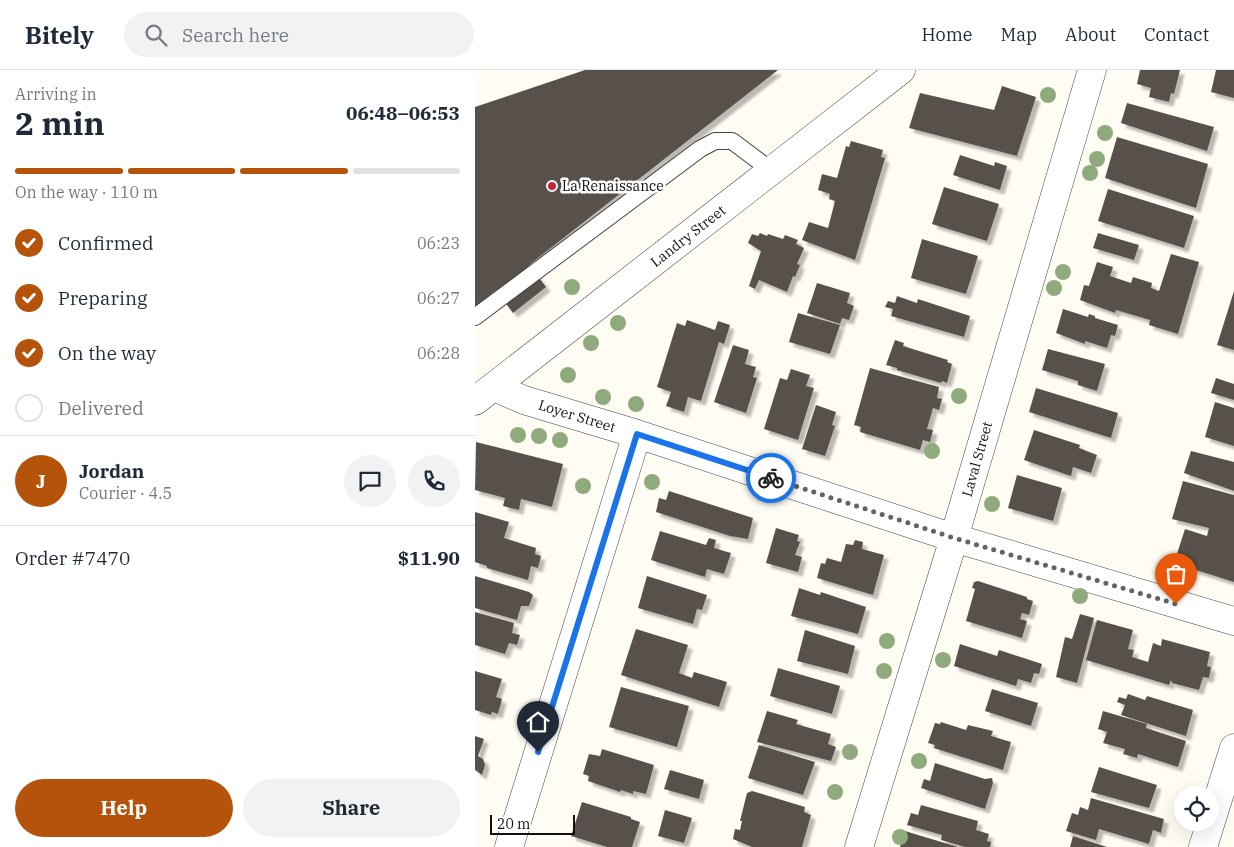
<!DOCTYPE html>
<html lang="en">
<head>
<meta charset="utf-8">
<style>
  body { margin:0; font-family:"IBM Plex Serif",serif; background:#f2f2f3; color:#1f2937; height:100vh; display:flex; flex-direction:column; font-size:19px; white-space:nowrap }
  * { box-sizing:border-box; margin:0 }
  p { font-size:16px; color:#747a83 }
  .icon { flex:none; width:28px; height:28px; fill:none; stroke:currentColor; stroke-width:2; stroke-linecap:round; stroke-linejoin:round }
  .map { position:relative; flex:1; overflow:hidden }
  .panel { display:flex; flex-direction:column; background:#fff; width:475px }
  .panel>* { flex:none }
  .fabs { position:absolute; left:699px; top:716px; display:grid; gap:10px }
  .fabs a { display:grid; place-items:center; width:45px; height:45px; border-radius:50%; background:#fff; box-shadow:0 5px 20px #0002; font-size:25px }
  .scale { position:absolute; left:15px; bottom:12px; width:85px; box-sizing:border-box; padding-left:5px; border:2px solid #101010; border-top:0; font-size:14px; line-height:18px; white-space:nowrap; color:#101010; -webkit-text-stroke:4px #fff; paint-order:stroke }
  .pin { position:absolute; display:grid; place-items:center; width:42px; height:42px; color:#fff; margin:-51px -21px; border-radius:50% 50% 50% 0; rotate:-45deg; box-shadow:0 0 5px #0007 }
  .pin .icon { rotate:45deg }
  .courier { position:absolute; display:grid; place-items:center; width:50px; height:50px; margin:-25px; border:4px solid #1a73e8; border-radius:50%; background:#fff; color:#222; box-shadow:0 1px 6px #0007 }
  .headline em { font-style:normal; font-weight:700 }
  .headline div { display:flex; flex-direction:column-reverse }
  .headline { display:flex; align-items:center; justify-content:space-between; height:85px; padding:0 15px }
  h1 { font-size:32px; font-weight:700; line-height:38px }
  .bar { display:grid; grid-template-columns:repeat(4,1fr); gap:8px 5px; align-content:center; height:60px; padding:0 15px }
  .bar i { height:6px; border-radius:4px; background:#e0e1e3 }
  .bar .selected { background:#b45309 }
  .bar p { grid-column:span 4 }
  .line { display:flex; align-items:center; gap:12px; padding:0 15px; border-top:1px solid #e0e1e3 }
  .line div { flex:1 }
  .round { display:grid; place-items:center; flex:none; width:52px; height:52px; border-radius:26px; background:#f2f2f3 }
  ol { padding:0 15px; list-style:none }
  li { display:flex; align-items:center; gap:15px; height:55px }
  li p { margin-inline-start:auto }
  li .icon { padding:5px; border-radius:50%; background:#b45309; color:#fff; stroke-width:4 }
  li:last-child { color:#747a83 }
  li i { width:28px; height:28px; border:2px solid #e0e1e3; border-radius:50% }
  .cta { display:flex; gap:10px; margin-top:auto; padding:10px 15px }
  .cta a { flex:1; height:58px; border-radius:30px; background:#b45309; color:#fff; font-size:20px; font-weight:700; line-height:58px; text-align:center }
  .cta a+a { background:#f2f2f3; color:#1f2937 }
  header { display:flex; align-items:center; gap:30px; box-sizing:border-box; height:70px; padding:0 25px; background:#fff; border-bottom:1px solid #e0e1e3 }
  header strong { font-size:24px }
  nav { display:flex; gap:28px; margin-inline-start:auto; font-size:18px }
  .search { width:350px; height:45px; background:#f2f2f3; display:flex; align-items:center; gap:12px; box-sizing:border-box; padding:0 18px; border-radius:28px; color:#747a83; font-size:19px }
  main { display:flex; flex:1; min-height:0 }
  .map>svg:first-child { display:block }
</style>
</head>
<body>
<header>
<strong>Bitely</strong>
<div class="search"><svg class="icon" aria-label="search" viewBox="0 0 24 24"><circle cx="10" cy="10" r="6"/><path d="M15 15l6 6"/></svg>Search here</div>
<nav><a>Home</a><a>Map</a><a>About</a><a>Contact</a></nav>
</header>
<main>
<section class="panel">
<div class="headline"><div><h1>2 min</h1><p>Arriving in</p></div><em>06:48–06:53</em></div>
<div class="bar"><i class="selected"></i><i class="selected"></i><i class="selected"></i><i></i><p>On the way · 110 m</p></div>
<ol>
<li><svg class="icon" aria-label="check" viewBox="0 0 24 24"><path d="M5 12l5 5 9-10"/></svg>Confirmed<p>06:23</p></li>
<li><svg class="icon" aria-label="check" viewBox="0 0 24 24"><path d="M5 12l5 5 9-10"/></svg>Preparing<p>06:27</p></li>
<li><svg class="icon" aria-label="check" viewBox="0 0 24 24"><path d="M5 12l5 5 9-10"/></svg>On the way<p>06:28</p></li>
<li><i></i>Delivered</li>
</ol>
<div class="line" style="height:90px"><b class="round" style="background:#b45309;color:#fff">J</b><div><b>Jordan</b><p>Courier · 4.5</p></div><a class="round"><svg class="icon" aria-label="chat" viewBox="0 0 24 24"><path d="M4 5h16v11H9l-5 4z"/></svg></a><a class="round"><svg class="icon" aria-label="phone" viewBox="0 0 24 24"><path d="M5 4h4l2 5-3 2q2 4 5 5l2-3 5 2v4C11 20 4 13 5 4z"/></svg></a></div>
<div class="line" style="height:65px"><div>Order #7470</div><b>$11.90</b></div>
<div class="cta"><a>Help</a><a>Share</a></div>
</section>
<div class="map">
<svg width="759" height="777" viewBox="0 0 759 777">
  <defs>
    <filter id="shadow"><feDropShadow dx="4.5" dy="4.5" stdDeviation="1" flood-color="#0004"/></filter>
  </defs>
  <rect width="100%" height="100%" fill="#fffcf3"/>
  <!-- building -->
  <path fill="#59514c" filter="url(#shadow)" d="M110,0H303L54,195L71,217L38,243L21,220L0,237V37Z
    M665,0H705L699,24L696,23L694,32L674,27L676,18L662,14Z
    M741,0H759V28L736,22Z
    M527,16L561,27L542,86L434,58L445,23L519,40Z
    M652,33L739,57L732,81L646,53Z
    M642,67L733,94L721,138L630,108Z
    M376,71L408,80L406,87L410,88L380,190L327,170L334,152L353,158L360,131L354,129L355,124L343,120L347,104L362,108L371,76L374,77Z
    M485,85L519,96L520,92L532,96L525,120L478,105Z
    M469,117L524,134L512,171L457,154Z
    M633,119L719,146L709,178L623,151Z
    M285,163L292,166L293,164L308,169L310,165L323,170L321,174L329,178L322,194L325,195L320,207L318,206L312,222L284,210L280,219L274,216L286,181L273,173L277,164L283,166Z
    M623,163L664,175L659,190L618,178Z
    M447,169L503,186L491,224L436,208Z
    M696,184L724,192L703,264L674,255L675,250L641,240L640,243L605,230L609,215L614,216L622,192L638,197L635,206L656,213L658,207L677,213L676,218L684,221Z
    M342,213L375,223L372,233L379,236L374,250L367,248L365,254L332,243Z
    M759,221V280L742,275Z
    M422,226L442,233L443,229L495,246L489,267L416,246L418,239L410,237L413,231L420,233Z
    M588,239L613,247L614,244L620,246V248L643,255L640,266L636,265L632,278L610,271V274L581,263Z
    M323,243L365,255L355,284L314,272Z
    M212,250L240,260L243,251L255,255L249,274L244,272L226,331L213,327L209,342L191,336L196,322L182,317L202,253L210,256Z
    M420,270L429,273L428,276L473,290L472,292L477,294L472,313L467,311L466,313L422,300V298L411,295Z
    M258,275L274,280L270,294L281,297L278,307L282,308L271,343L239,332Z
    M573,279L630,294L622,321L603,315V311L567,300Z
    M395,298L464,317L462,328L467,329L464,340L458,338L452,359L458,360L455,372L448,370L445,380L385,362L386,357L379,355Z
    M316,299L335,305L331,316L339,318L323,370L289,359L305,308L312,310Z
    M741,308L759,314V330L736,323Z
    M561,318L643,343L636,368L554,342Z
    M740,332L759,338V376L730,367Z
    M341,335L361,342L357,355L360,356L350,386L327,379Z
    M559,360L605,375L604,378L622,385L616,403L598,397L596,406L549,390Z
    M1,372L88,394L77,437L46,429L44,440L28,436L30,428L0,420Z
    M716,381L759,392V421L709,403Z
    M542,405L587,418L578,451L533,438Z
    M708,411L759,425V512L699,493L710,459L732,466L734,458L697,449Z
    M194,421L278,448L273,469L255,466L181,442L184,428L191,430Z
    M0,442L34,452L29,468L61,478L60,484L66,486L63,498L56,496L53,510L12,498V496L0,492Z
    M301,458L324,465L322,471L325,472L320,485L327,487L323,502L291,493Z
    M185,461L231,475L234,468L241,470L239,478L256,483L249,504L232,499L230,507L176,490Z
    M380,470L388,472L387,479L409,485L398,525L342,508L346,493L350,494L352,488L366,492L371,474L378,475Z
    M0,506L54,522L58,525L54,536H46L42,550L0,538Z
    M172,506L232,525L227,540L222,539L218,554L163,538Z
    M503,511L552,527V529L558,531L554,545L547,543L545,549L552,551L547,568L491,551L500,519L497,518L499,512Z
    M324,518L345,525L346,522L391,537L383,564L316,546Z
    M0,542L39,553L37,563L45,565L42,575L34,573L30,584L0,575Z
    M605,544L619,548L602,613L581,607L590,567L597,569Z
    M622,550L658,560L653,579L659,580L657,587L673,592L678,573L686,576L687,569L735,582L732,596L736,597L734,608L728,607L724,620L697,613L696,610L694,615L611,590Z
    M161,559L213,575L204,603L217,608L219,602L252,612L244,637L146,605Z
    M330,560L380,576L373,604L322,591Z
    M485,574L522,586L524,580L567,594L564,604L559,603L556,613L543,609L541,616L479,596Z
    M303,598L365,616L357,644L295,626Z
    M0,601L27,609L21,627L27,629L23,644L17,642L16,645L0,640Z
    M146,617L214,636L202,677L134,657Z
    M517,619L563,633L556,656L510,641Z
    M653,624L670,630L672,626L718,640L711,666L646,645L650,635L642,632L644,627L651,629Z
    M292,641L323,650L321,654L356,664L353,674L361,677L356,691L282,672Z
    M628,641L672,654L671,658L711,671L703,697L663,684L662,688L648,684L650,679L628,673L632,662L623,659Z
    M466,652L491,660L493,655L518,661L516,666L536,672L528,700L459,678L460,675L453,673L460,653L465,654Z
    M0,666L9,669L3,686L8,689L10,695L7,705L0,700Z
    M284,675L340,692L328,725L273,708Z
    M127,679L179,695L171,724L158,721V724L146,720L145,722L113,711L114,706L108,704L114,684L125,686Z
    M460,693L510,709L517,708L518,713L510,739L446,718L449,709L455,711Z
    M624,697L682,715L674,738L616,722Z
    M195,700L229,710L224,729L189,719Z
    M277,721L330,737L329,742L336,745L327,777H277L258,769L260,759L265,760L267,751H265L272,723Z
    M616,728L689,749L686,763L678,760L674,774L624,759L621,770L591,761L597,743L603,745L605,737L613,740Z
    M107,732L156,747V749L165,752L157,777H132L96,766Z
    M446,735L503,751L501,760L514,764L512,771L516,772L515,777H490L466,770L467,765L432,755L436,743L443,745Z
    M190,740L217,748L209,773L183,766Z
    M430,761L483,777H425Z
    M598,766L632,777H595Z"/>
  <g fill="none" stroke-linecap="round" stroke-linejoin="round">
    <!-- service casing -->
    <g stroke="#434343" stroke-width="18">
      <path id="service" d="M0,247L225,79L240,71H257L297,101"/>
    </g>
    <!-- minor casing -->
    <g stroke="#434343" stroke-width="29">
      <path id="minor" d="M19,317L49,330L162,364L479,468L759,551
        M0,331L426,0
        M34,777L162,364
        M384,777L479,468L617,0
        M728,777L759,678"/>
    </g>
    <!-- service -->
    <use href="#service" stroke="#fff" stroke-width="16"/>
    <!-- minor -->
    <use href="#minor" stroke="#fff" stroke-width="28"/>
  </g>
  <!-- trees -->
  <g fill="#8fab7e">
    <circle cx="573" cy="25" r="8"/>
    <circle cx="630" cy="63" r="8"/>
    <circle cx="622" cy="89" r="8"/>
    <circle cx="615" cy="103" r="8"/>
    <circle cx="588" cy="202" r="8"/>
    <circle cx="97" cy="217" r="8"/>
    <circle cx="579" cy="218" r="8"/>
    <circle cx="143" cy="253" r="8"/>
    <circle cx="116" cy="273" r="8"/>
    <circle cx="93" cy="305" r="8"/>
    <circle cx="484" cy="326" r="8"/>
    <circle cx="128" cy="327" r="8"/>
    <circle cx="161" cy="334" r="8"/>
    <circle cx="43" cy="365" r="8"/>
    <circle cx="64" cy="366" r="8"/>
    <circle cx="85" cy="370" r="8"/>
    <circle cx="457" cy="381" r="8"/>
    <circle cx="177" cy="412" r="8"/>
    <circle cx="108" cy="416" r="8"/>
    <circle cx="517" cy="434" r="8"/>
    <circle cx="605" cy="526" r="8"/>
    <circle cx="412" cy="571" r="8"/>
    <circle cx="468" cy="590" r="8"/>
    <circle cx="409" cy="601" r="8"/>
    <circle cx="375" cy="682" r="8"/>
    <circle cx="444" cy="691" r="8"/>
    <circle cx="360" cy="722" r="8"/>
    <circle cx="425" cy="767" r="8"/>
  </g>
  <g fill="none" stroke-linecap="round" stroke-linejoin="round">
    <!-- done -->
    <path stroke="#64635f" stroke-width="5" stroke-dasharray="0 9" d="M296,408L479,468L701,534"/>
    <!-- route -->
    <path stroke="#1a73e8" stroke-width="6" d="M63,682L162,364L296,408"/>
  </g>
  <!-- markers -->
  <circle fill="#c12737" stroke="#fff" stroke-width="2" cx="77" cy="116" r="5"/>
  <g text-anchor="middle" dominant-baseline="central" stroke-width="5" stroke-linejoin="round" paint-order="stroke">
    <!-- poi labels -->
    <g font-size="14" fill="#101010" stroke="#fff" text-anchor="start">
      <text x="87" y="116">La Renaissance</text>
    </g>
    <!-- street labels -->
    <g font-size="14" fill="#101010" stroke="#fff">
      <text transform="translate(213 166) rotate(-38)">Landry Street</text>
      <text transform="translate(102 346) rotate(17)">Loyer Street</text>
      <text transform="translate(502 389) rotate(-74)">Laval Street</text>
    </g>
  </g>
</svg>
<div class="fabs">
<a><svg class="icon" aria-label="locate" viewBox="0 0 24 24"><circle cx="12" cy="12" r="6"/><path d="M12 2v4M12 18v4M2 12h4M18 12h4"/></svg></a>
</div>
<div class="scale">20 m</div>
<div class="pin" style="left:701px;top:534px;background:#ea580c"><svg class="icon" aria-label="bag" viewBox="0 0 24 24"><path d="M5 8h14l-1 12H6zM9 8a3 3 0 0 1 6 0"/></svg></div>
<div class="pin" style="left:63px;top:682px;background:#1f2937"><svg class="icon" aria-label="home" viewBox="0 0 24 24"><path d="M3 11l9-7 9 7M6 9v11h12V9"/></svg></div>
<div class="courier" style="left:296px;top:408px"><svg class="icon" aria-label="bike" viewBox="0 0 24 24"><circle cx="6" cy="16" r="4"/><circle cx="18" cy="16" r="4"/><path d="M6 16l4-8h5l3 8M10 8l3 8H6M13 5h3"/></svg></div>
</div>
</main>
</body>
</html>
